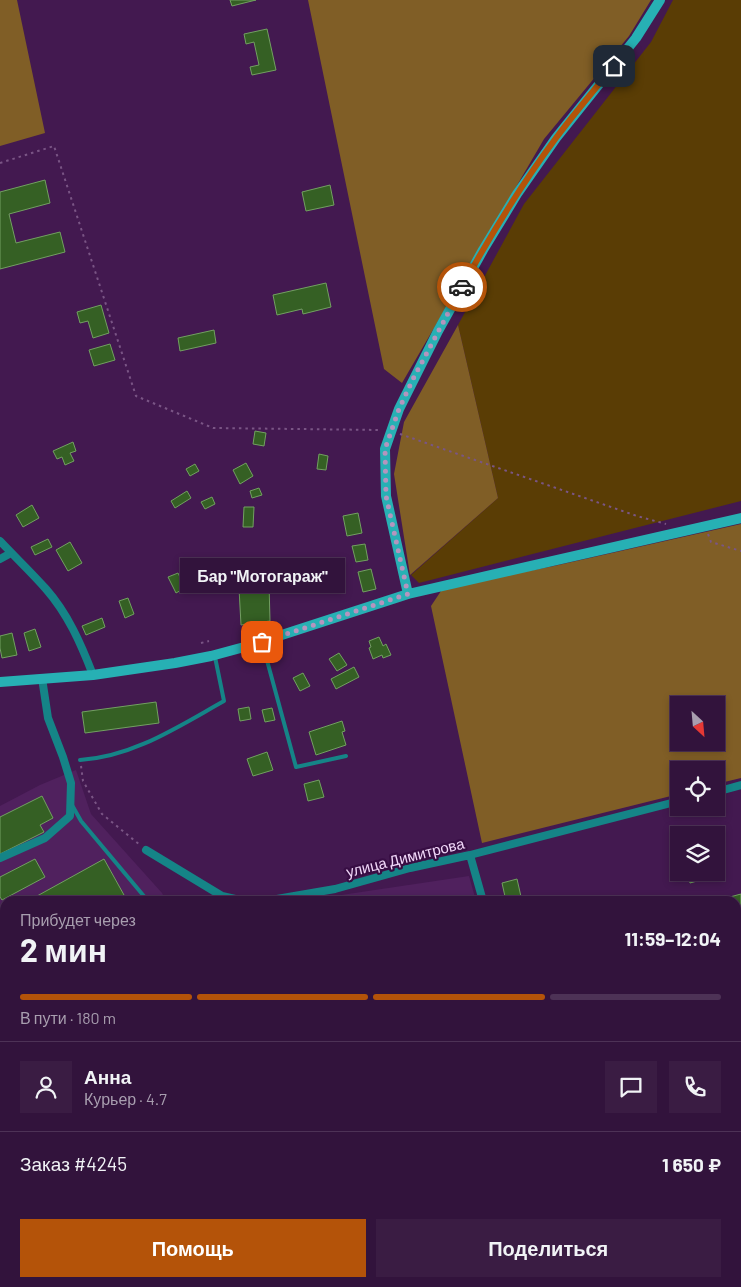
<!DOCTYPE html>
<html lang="ru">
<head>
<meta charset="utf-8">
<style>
  body { margin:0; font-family:Barlow,sans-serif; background:#3a1c43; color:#f1f3f6; height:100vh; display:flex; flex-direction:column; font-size:19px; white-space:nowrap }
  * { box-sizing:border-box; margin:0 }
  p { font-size:16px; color:#a89eaf }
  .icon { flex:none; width:28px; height:28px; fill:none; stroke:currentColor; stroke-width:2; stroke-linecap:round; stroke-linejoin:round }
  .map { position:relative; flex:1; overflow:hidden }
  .panel { position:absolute; left:0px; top:896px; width:741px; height:391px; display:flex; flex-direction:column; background:#32133c; border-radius:15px 15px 0 0; box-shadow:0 2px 8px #0003,0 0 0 1px #4d3256 }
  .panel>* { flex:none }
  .needle { width:32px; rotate:154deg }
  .fabs { position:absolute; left:670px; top:696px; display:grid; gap:10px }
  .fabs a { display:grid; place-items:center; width:55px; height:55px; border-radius:0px; background:#32133c; box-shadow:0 2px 8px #0003,0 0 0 1px #4d3256; font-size:25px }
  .pin { position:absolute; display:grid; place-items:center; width:42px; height:42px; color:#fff; margin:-21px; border-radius:10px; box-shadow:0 2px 8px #0006 }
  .courier { position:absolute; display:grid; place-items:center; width:50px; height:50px; margin:-25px; border:4px solid #b45309; border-radius:50%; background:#fff; color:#222; box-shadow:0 1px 6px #0007 }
  .bubble { position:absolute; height:35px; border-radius:0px; background:#32133c; box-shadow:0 2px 8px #0003,0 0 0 1px #4d3256; font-size:16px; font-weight:700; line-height:35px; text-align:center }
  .summary em { font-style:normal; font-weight:700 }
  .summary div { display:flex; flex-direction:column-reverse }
  .summary { display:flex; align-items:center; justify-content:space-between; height:85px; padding:0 20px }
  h1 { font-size:32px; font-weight:700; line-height:38px }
  .bar { display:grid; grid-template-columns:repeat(4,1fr); gap:8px 5px; align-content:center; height:60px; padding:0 20px }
  .bar i { height:6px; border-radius:4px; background:#4d3256 }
  .bar .active { background:#b45309 }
  .bar p { grid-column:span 4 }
  .line { display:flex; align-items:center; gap:12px; padding:0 20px; border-top:1px solid #4d3256 }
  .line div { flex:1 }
  .round { display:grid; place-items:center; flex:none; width:52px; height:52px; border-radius:0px; background:#3a1c43 }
  .action { display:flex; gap:10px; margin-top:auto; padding:10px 20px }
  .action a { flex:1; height:58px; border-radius:0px; background:#b45309; color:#fff; font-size:20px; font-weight:700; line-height:58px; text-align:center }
  .action a+a { background:#3a1c43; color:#f1f3f6 }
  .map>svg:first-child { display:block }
</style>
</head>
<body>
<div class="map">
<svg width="741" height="1287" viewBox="0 0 741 1287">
  <rect width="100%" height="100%" fill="#431950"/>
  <!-- built -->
  <path fill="#50215e" d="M76,770L91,814L162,893L166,901H5V1282H183L182,1287H0V806L40,785Z
    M469,876L476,901H301Z"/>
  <!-- green -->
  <path fill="#5a3d05" d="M673,0H741V501L419,583L411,575L498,498L458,325L524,204L651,42Z"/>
  <!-- forest -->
  <path fill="#805e26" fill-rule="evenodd" d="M0,0H17L45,133L0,146Z
    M308,0H651L629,36L544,139L402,383L384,369Z
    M458,325L498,498L410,575L394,474L404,422Z
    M741,524V778L716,784V770H679V794L482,843L431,606L443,588L554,566ZM679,705H716V742H679Z"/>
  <!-- building -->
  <path fill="#356024" stroke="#72a061" d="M230,0H256L232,6Z
    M267,29L276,70L252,75L250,67L259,65L254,42L246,44L244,34Z
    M45,180L50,203L9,214L16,243L60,232L65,252L0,269V192Z
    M330,185L334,205L306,211L302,192Z
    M326,283L331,307L303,314L302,309L277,315L273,295Z
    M101,305L109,333L93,338L88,321L80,323L77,312Z
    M214,330L216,343L180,351L178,338Z
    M110,344L115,360L94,366L89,350Z
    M255,431L266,433L264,446L253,444Z
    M73,442L76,451L70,453L74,461L65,465L62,457L57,459L53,451Z
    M319,454L328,456L326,470L317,469Z
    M246,463L253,476L240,484L233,470Z
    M195,464L199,471L190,476L186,469Z
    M259,488L262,495L252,498L250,491Z
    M187,491L191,498L175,508L171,501Z
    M212,497L215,504L205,509L201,502Z
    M32,505L39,518L23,527L16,515Z
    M244,507H254L253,527H243Z
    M358,513L362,533L347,536L343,516Z
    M48,539L52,547L35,555L31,547Z
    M70,542L82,563L68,571L56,550Z
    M365,544L368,560L356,562L352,546Z
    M371,569L376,589L363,592L358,572Z
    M178,573L185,588L176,593L168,577Z
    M269,583L270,621L241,625L239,588Z
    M128,598L134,614L125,618L119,601Z
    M102,618L105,627L86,635L82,626Z
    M35,629L41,647L29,651L24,633Z
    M12,633L17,655L2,658L0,648V636Z
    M379,637L383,646L386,644L391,655L383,658L382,655L373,659L369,648L371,647L369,641Z
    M339,653L347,665L337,671L329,659Z
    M354,667L359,677L336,689L331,679Z
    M303,673L310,686L300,691L293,678Z
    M156,702L159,723L85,733L82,712Z
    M249,707L251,719L240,721L238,709Z
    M272,708L275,720L265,722L262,710Z
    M342,721L345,731L342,732L346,745L316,755L309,732Z
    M267,752L273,770L253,776L247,759Z
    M319,780L324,797L308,801L304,784Z
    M42,796L53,818L40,825L44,832L0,854V817Z
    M35,859L45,877L2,900L0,897V877Z
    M104,859L124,895L112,901H28Z
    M687,872H709L711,877L690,883Z
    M517,879L522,901H506L502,883Z
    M741,894V912L736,913V901H727L726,898Z
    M0,986L5,994V1097L0,1088Z
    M736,1076L741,1088V1139L736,1128Z
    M0,1156L5,1164V1191L0,1194L5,1200L0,1203Z
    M736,1248L741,1260V1287H711L709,1282H736Z
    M260,1282H282L283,1284L278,1287H260L258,1283Z
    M606,1282H628L630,1287H608Z
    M653,1282H674L675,1287H655Z"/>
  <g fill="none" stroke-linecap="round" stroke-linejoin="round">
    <!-- path -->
    <path stroke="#7a5585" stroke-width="2" stroke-dasharray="2.5 4" stroke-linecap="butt" d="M0,163L54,146L136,396L213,428L381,430
      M400,434L637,516L666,524
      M708,534L711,542L741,551
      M201,643L209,641
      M81,766L83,781L102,814L140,845"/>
    <!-- lane -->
    <path stroke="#158487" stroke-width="4" d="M262,642L296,767L346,756
      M80,760C133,757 179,726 224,701L215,657
      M72,805L81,821L148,901
      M0,938L5,946
      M0,1122L5,1119
      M594,1282L596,1287
      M637,1282L638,1287"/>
    <!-- street -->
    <path stroke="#158487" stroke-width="8" d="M0,541C15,557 31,572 46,589C68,614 81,644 93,675
      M0,559L11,553
      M716,792L741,785
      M146,850L222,896L244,901L271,900L335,889L410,868L470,855L679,801
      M470,855L483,901
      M0,858L45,838L70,816L71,783L63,757L48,718L42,678
      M522,1282L526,1287"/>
    <!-- secondary -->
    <path stroke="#27b0b4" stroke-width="10" d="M408,594L386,496L385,449L399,409L438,331L483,250L517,194L556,138L636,38L660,0
      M0,682L93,675L175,663L211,656L248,646L408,594L741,518"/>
  </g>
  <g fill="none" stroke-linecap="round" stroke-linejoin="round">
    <!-- done -->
    <path stroke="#b495be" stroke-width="5" stroke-dasharray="0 9" d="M262,642L408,594L386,496L385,449L399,409L413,379L462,287"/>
    <!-- route -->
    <path stroke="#b45309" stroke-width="6" d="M462,287C490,236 521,185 556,138C574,114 594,90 614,66"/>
  </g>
  <g text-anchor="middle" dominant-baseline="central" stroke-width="4.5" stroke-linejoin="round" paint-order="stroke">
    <!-- street labels -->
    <g font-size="15" fill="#f1d8f9" stroke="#380e44">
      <text transform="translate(405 857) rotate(-14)">улица Димитрова</text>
    </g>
  </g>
</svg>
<div class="fabs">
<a><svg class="needle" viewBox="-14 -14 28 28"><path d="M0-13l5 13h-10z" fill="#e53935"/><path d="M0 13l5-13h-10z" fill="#a89eaf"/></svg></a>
<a><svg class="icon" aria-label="locate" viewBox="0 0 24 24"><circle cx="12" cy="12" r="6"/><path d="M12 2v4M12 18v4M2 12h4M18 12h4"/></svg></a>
<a><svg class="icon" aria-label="layers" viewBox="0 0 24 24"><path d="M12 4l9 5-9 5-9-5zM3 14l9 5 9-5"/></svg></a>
</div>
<div class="pin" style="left:262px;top:642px;background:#ea580c"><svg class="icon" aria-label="bag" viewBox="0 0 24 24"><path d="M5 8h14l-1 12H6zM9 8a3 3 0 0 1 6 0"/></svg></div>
<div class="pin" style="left:614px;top:66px;background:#1f2937"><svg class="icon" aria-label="home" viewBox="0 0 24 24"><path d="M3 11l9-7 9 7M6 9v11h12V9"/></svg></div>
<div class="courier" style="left:462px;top:287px"><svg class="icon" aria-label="car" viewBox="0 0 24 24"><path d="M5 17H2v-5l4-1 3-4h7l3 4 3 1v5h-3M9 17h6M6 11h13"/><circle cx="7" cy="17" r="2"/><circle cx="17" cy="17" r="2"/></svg></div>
<div class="bubble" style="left:180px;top:558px;width:165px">Бар &quot;Мотогараж&quot;</div>
<section class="panel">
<div class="summary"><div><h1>2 мин</h1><p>Прибудет через</p></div><em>11:59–12:04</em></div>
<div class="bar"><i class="active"></i><i class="active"></i><i class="active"></i><i></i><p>В пути · 180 m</p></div>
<div class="line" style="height:90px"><a class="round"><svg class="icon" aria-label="person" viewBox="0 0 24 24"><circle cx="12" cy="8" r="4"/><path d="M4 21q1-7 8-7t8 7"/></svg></a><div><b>Анна</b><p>Курьер · 4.7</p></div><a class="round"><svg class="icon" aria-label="chat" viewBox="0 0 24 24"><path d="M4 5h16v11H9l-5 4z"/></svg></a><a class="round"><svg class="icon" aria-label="phone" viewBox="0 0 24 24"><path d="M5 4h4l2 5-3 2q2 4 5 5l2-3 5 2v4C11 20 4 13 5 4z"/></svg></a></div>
<div class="line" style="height:65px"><div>Заказ #4245</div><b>1 650 ₽</b></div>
<div class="action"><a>Помощь</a><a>Поделиться</a></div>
</section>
</div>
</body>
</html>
